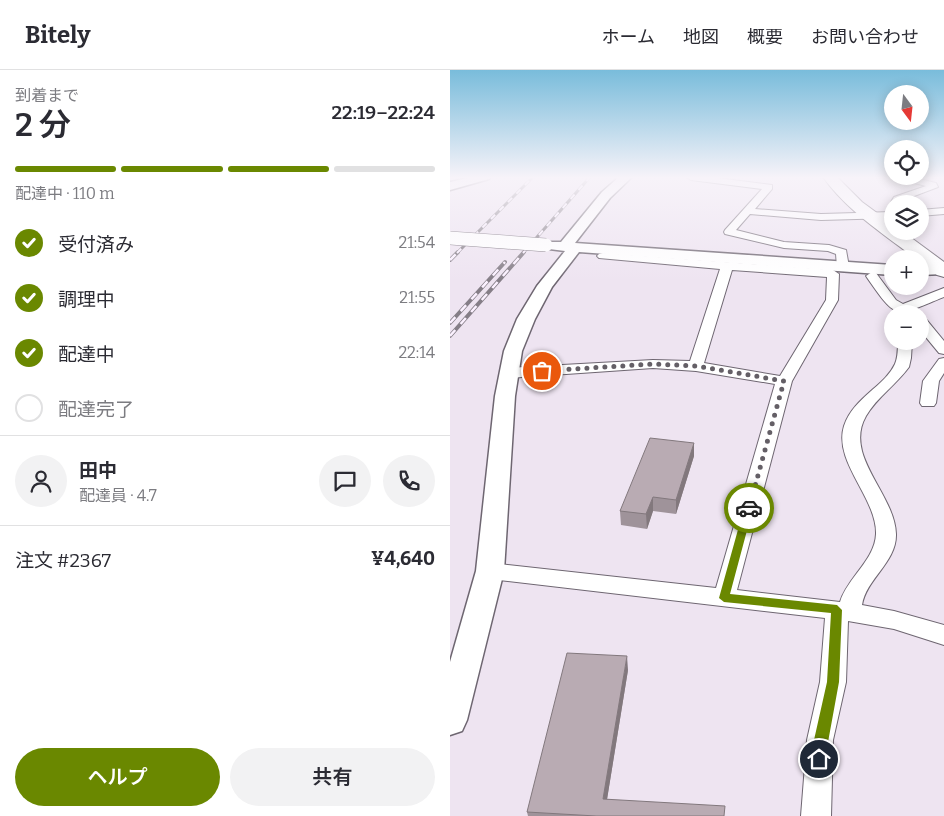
<!DOCTYPE html>
<html lang="ja">
<head>
<meta charset="utf-8">
<style>
  body { margin:0; font-family:Bitter,"Noto Sans JP",serif; background:#f2f2f3; color:#2b2b33; height:100vh; display:flex; flex-direction:column; font-size:19px; white-space:nowrap }
  * { box-sizing:border-box; margin:0 }
  p { font-size:16px; color:#7c7c81 }
  .icon { flex:none; width:28px; height:28px; fill:none; stroke:currentColor; stroke-width:2; stroke-linecap:round; stroke-linejoin:round }
  .map { position:relative; flex:1; overflow:hidden }
  .sheet { display:flex; flex-direction:column; background:#fff; width:450px }
  .sheet>* { flex:none }
  .needle { width:32px; rotate:165deg }
  .buttons { position:absolute; left:434px; top:15px; display:grid; gap:10px }
  .buttons a { display:grid; place-items:center; width:45px; height:45px; border-radius:50%; background:#fff; box-shadow:0 2px 12px #0003; font-size:25px }
  .pin { position:absolute; display:grid; place-items:center; width:42px; height:42px; color:#fff; margin:-21px; border:2px solid #fff; border-radius:50%; box-shadow:0 1px 5px #0007 }
  .courier { position:absolute; display:grid; place-items:center; width:50px; height:50px; margin:-25px; border:4px solid #6a8800; border-radius:50%; background:#fff; color:#222; box-shadow:0 1px 6px #0007 }
  .overview em { font-style:normal; font-weight:600 }
  .overview div { display:flex; flex-direction:column-reverse }
  .overview { display:flex; align-items:center; justify-content:space-between; height:85px; padding:0 15px }
  h1 { font-size:32px; font-weight:600; line-height:38px }
  .bar { display:grid; grid-template-columns:repeat(4,1fr); gap:8px 5px; align-content:center; height:60px; padding:0 15px }
  .bar i { height:6px; border-radius:4px; background:#e1e1e2 }
  .bar .selected { background:#6a8800 }
  .bar p { grid-column:span 4 }
  .line { display:flex; align-items:center; gap:12px; padding:0 15px; border-top:1px solid #e1e1e2 }
  .line div { flex:1 }
  .round { display:grid; place-items:center; flex:none; width:52px; height:52px; border-radius:26px; background:#f2f2f3 }
  ol { padding:0 15px; list-style:none }
  li { display:flex; align-items:center; gap:15px; height:55px }
  li p { margin-inline-start:auto }
  li .icon { padding:5px; border-radius:50%; background:#6a8800; color:#fff; stroke-width:4 }
  li:last-child { color:#7c7c81 }
  li i { width:28px; height:28px; border:2px solid #e1e1e2; border-radius:50% }
  .button { display:flex; gap:10px; margin-top:auto; padding:10px 15px }
  .button a { flex:1; height:58px; border-radius:30px; background:#6a8800; color:#fff; font-size:20px; font-weight:600; line-height:58px; text-align:center }
  .button a+a { background:#f2f2f3; color:#2b2b33 }
  header { display:flex; align-items:center; gap:30px; box-sizing:border-box; height:70px; padding:0 25px; background:#fff; border-bottom:1px solid #e1e1e2 }
  header strong { font-size:24px }
  nav { display:flex; gap:28px; margin-inline-start:auto; font-size:18px }
  main { display:flex; flex:1; min-height:0 }
  .map>svg:first-child { display:block }
</style>
</head>
<body>
<header>
<strong>Bitely</strong>
<nav><a>ホーム</a><a>地図</a><a>概要</a><a>お問い合わせ</a></nav>
</header>
<main>
<section class="sheet">
<div class="overview"><div><h1>2 分</h1><p>到着まで</p></div><em>22:19–22:24</em></div>
<div class="bar"><i class="selected"></i><i class="selected"></i><i class="selected"></i><i></i><p>配達中 · 110 m</p></div>
<ol>
<li><svg class="icon" aria-label="check" viewBox="0 0 24 24"><path d="M5 12l5 5 9-10"/></svg>受付済み<p>21:54</p></li>
<li><svg class="icon" aria-label="check" viewBox="0 0 24 24"><path d="M5 12l5 5 9-10"/></svg>調理中<p>21:55</p></li>
<li><svg class="icon" aria-label="check" viewBox="0 0 24 24"><path d="M5 12l5 5 9-10"/></svg>配達中<p>22:14</p></li>
<li><i></i>配達完了</li>
</ol>
<div class="line" style="height:90px"><a class="round"><svg class="icon" aria-label="person" viewBox="0 0 24 24"><circle cx="12" cy="8" r="4"/><path d="M4 21q1-7 8-7t8 7"/></svg></a><div><b>田中</b><p>配達員 · 4.7</p></div><a class="round"><svg class="icon" aria-label="chat" viewBox="0 0 24 24"><path d="M4 5h16v11H9l-5 4z"/></svg></a><a class="round"><svg class="icon" aria-label="phone" viewBox="0 0 24 24"><path d="M5 4h4l2 5-3 2q2 4 5 5l2-3 5 2v4C11 20 4 13 5 4z"/></svg></a></div>
<div class="line" style="height:65px"><div>注文 #2367</div><b>¥4,640</b></div>
<div class="button"><a>ヘルプ</a><a>共有</a></div>
</section>
<div class="map">
<svg width="494" height="746" viewBox="0 0 494 746">
  <rect width="100%" height="100%" fill="#eee4f1"/>
  <g fill="none" stroke-linecap="round" stroke-linejoin="round">
    <!-- minor casing -->
    <g stroke="#6e6671" stroke-width="2">
      <path id="minor" d="M236,107H260L322,115V119L305,139L371,144L442,142V148L371,150L300,144L286,160L334,172L379,175L396,180L399,197L393,201L387,197L386,184L378,181L334,178L275,164L274,162L275,160L312,119L241,110Z
        M448,107H461L486,113L488,117L451,131L454,134H442L441,132L444,127L476,116L449,109Z
        M494,138V144L470,146V140Z
        M153,183L383,200L389,204L388,230L342,311L287,520L390,532C397,508 425,490 426,464C427,428 383,392 394,356C403,328 435,316 445,294C448,287 448,278 448,271H462L461,288L459,297C446,315 427,327 416,346C393,386 445,424 446,464C447,492 416,509 412,535L444,541L494,555V575L444,559L398,551L396,612L383,670L381,746H351L357,670L370,612L375,548L40,509L32,507L29,501L32,495L40,493L266,518L325,314L246,301L203,298L58,308L53,306L50,303L53,300L58,298L203,290L240,291L270,199L149,188L147,186L149,184ZM282,200L377,207L376,230L330,306L254,293Z
        M422,202L426,203L446,230L453,234L494,218V227C444,247 448,252 416,206Z
        M470,247L475,248L494,271V284L489,283L470,260Z
        M494,288V303L489,311L486,333L484,336H472L470,333L473,311L489,289Z"/>
    </g>
    <!-- tertiary casing -->
    <g stroke="#6e6671" stroke-width="3">
      <path id="tertiary" d="M22,107H41L39,109L0,120V112Z
        M169,107H182L160,128L125,173L442,195V205L129,182L102,217L85,249L72,281L65,326L54,501L17,650L12,661L0,665V592L26,501L45,326L54,281L67,249L87,216L115,181L91,178L89,175L91,172H111L152,122Z
        M470,195L494,196V204L470,205Z"/>
    </g>
    <!-- trunk casing -->
    <g stroke="#6e6671" stroke-width="2">
      <path id="trunk" d="M373,107H387L412,132L442,154V161H452L494,192V207L487,205L470,192V189H466C434,164 397,141 373,107Z"/>
    </g>
    <!-- minor -->
    <use href="#minor" fill="#fff" fill-rule="evenodd"/>
    <!-- tertiary -->
    <use href="#tertiary" fill="#fff" fill-rule="evenodd"/>
    <!-- trunk -->
    <use href="#trunk" fill="#fff" fill-rule="evenodd"/>
    <!-- rail-far1 casing -->
    <g stroke="#857e87" stroke-width="3">
      <path id="rail-far1" d="M7,183L83,107
        M73,183L140,107"/>
    </g>
    <!-- rail casing -->
    <g stroke="#857e87" stroke-width="4">
      <path id="rail" d="M0,190L8,182
        M0,253L55,192
        M0,266L74,182"/>
    </g>
    <!-- rail-far1 -->
    <use href="#rail-far1" stroke="#fbf1ff" stroke-width="2" stroke-dasharray="6" stroke-linecap="butt"/>
    <!-- rail -->
    <use href="#rail" stroke="#fbf1ff" stroke-width="2.5" stroke-dasharray="8" stroke-linecap="butt"/>
    <!-- tertiary-bridge casing -->
    <g stroke="#6e6671" stroke-width="14" stroke-linecap="butt">
      <path id="tertiary-bridge" d="M0,168L96,175"/>
    </g>
    <!-- tertiary-bridge -->
    <use href="#tertiary-bridge" stroke="#fff" stroke-width="13"/>
  </g>
  <!-- wall -->
  <path fill="#9f939a" d="M244,373V386L226,444L203,441L197,459L171,455L170,441Z
    M178,600L157,729L274,746H78L77,742Z"/>
  <!-- shaded-wall -->
  <path fill="#82787d" d="M244,373V386L226,444V430Z
    M203,427V441L197,459L196,444Z
    M177,586L178,600L155,742L153,729Z"/>
  <!-- building -->
  <path fill="#b9abb3" stroke="#82787d" d="M200,368L244,373L226,430L203,427L196,444L170,441Z
    M117,583L177,586L153,729L275,736L274,746H146L77,742Z"/>
  <!-- sky -->
  <linearGradient id="sky" x2="0" y2="1"><stop stop-color="#79bcdb"/><stop offset="0.51" stop-color="#f7f3f9"/><stop offset="1" stop-color="#f7f3f9" stop-opacity="0"/></linearGradient>
  <rect width="494" height="211" fill="url(#sky)"/>
  <!-- route -->
  <path fill="#6a8800" d="M299,435L303,438L280,524L387,535L392,540L389,612L374,694L369,695L365,694L363,689L364,670L377,612L381,543L274,532L269,528L294,438Z"/>
  <g fill="none" stroke-linecap="round" stroke-linejoin="round">
    <!-- done -->
    <path stroke="#645f66" stroke-width="5" stroke-dasharray="0 9" d="M92,301L203,294L246,296L334,311L299,438"/>
  </g>
</svg>
<div class="buttons">
<a><svg class="needle" viewBox="-14 -14 28 28"><path d="M0-13l5 13h-10z" fill="#e53935"/><path d="M0 13l5-13h-10z" fill="#7c7c81"/></svg></a>
<a><svg class="icon" aria-label="locate" viewBox="0 0 24 24"><circle cx="12" cy="12" r="6"/><path d="M12 2v4M12 18v4M2 12h4M18 12h4"/></svg></a>
<a><svg class="icon" aria-label="layers" viewBox="0 0 24 24"><path d="M12 4l9 5-9 5-9-5zM3 14l9 5 9-5"/></svg></a>
<a>+</a>
<a>−</a>
</div>
<div class="pin" style="left:92px;top:301px;background:#ea580c"><svg class="icon" aria-label="bag" viewBox="0 0 24 24"><path d="M5 8h14l-1 12H6zM9 8a3 3 0 0 1 6 0"/></svg></div>
<div class="pin" style="left:369px;top:689px;background:#1f2937"><svg class="icon" aria-label="home" viewBox="0 0 24 24"><path d="M3 11l9-7 9 7M6 9v11h12V9"/></svg></div>
<div class="courier" style="left:299px;top:438px"><svg class="icon" aria-label="car" viewBox="0 0 24 24"><path d="M5 17H2v-5l4-1 3-4h7l3 4 3 1v5h-3M9 17h6M6 11h13"/><circle cx="7" cy="17" r="2"/><circle cx="17" cy="17" r="2"/></svg></div>
</div>
</main>
</body>
</html>
